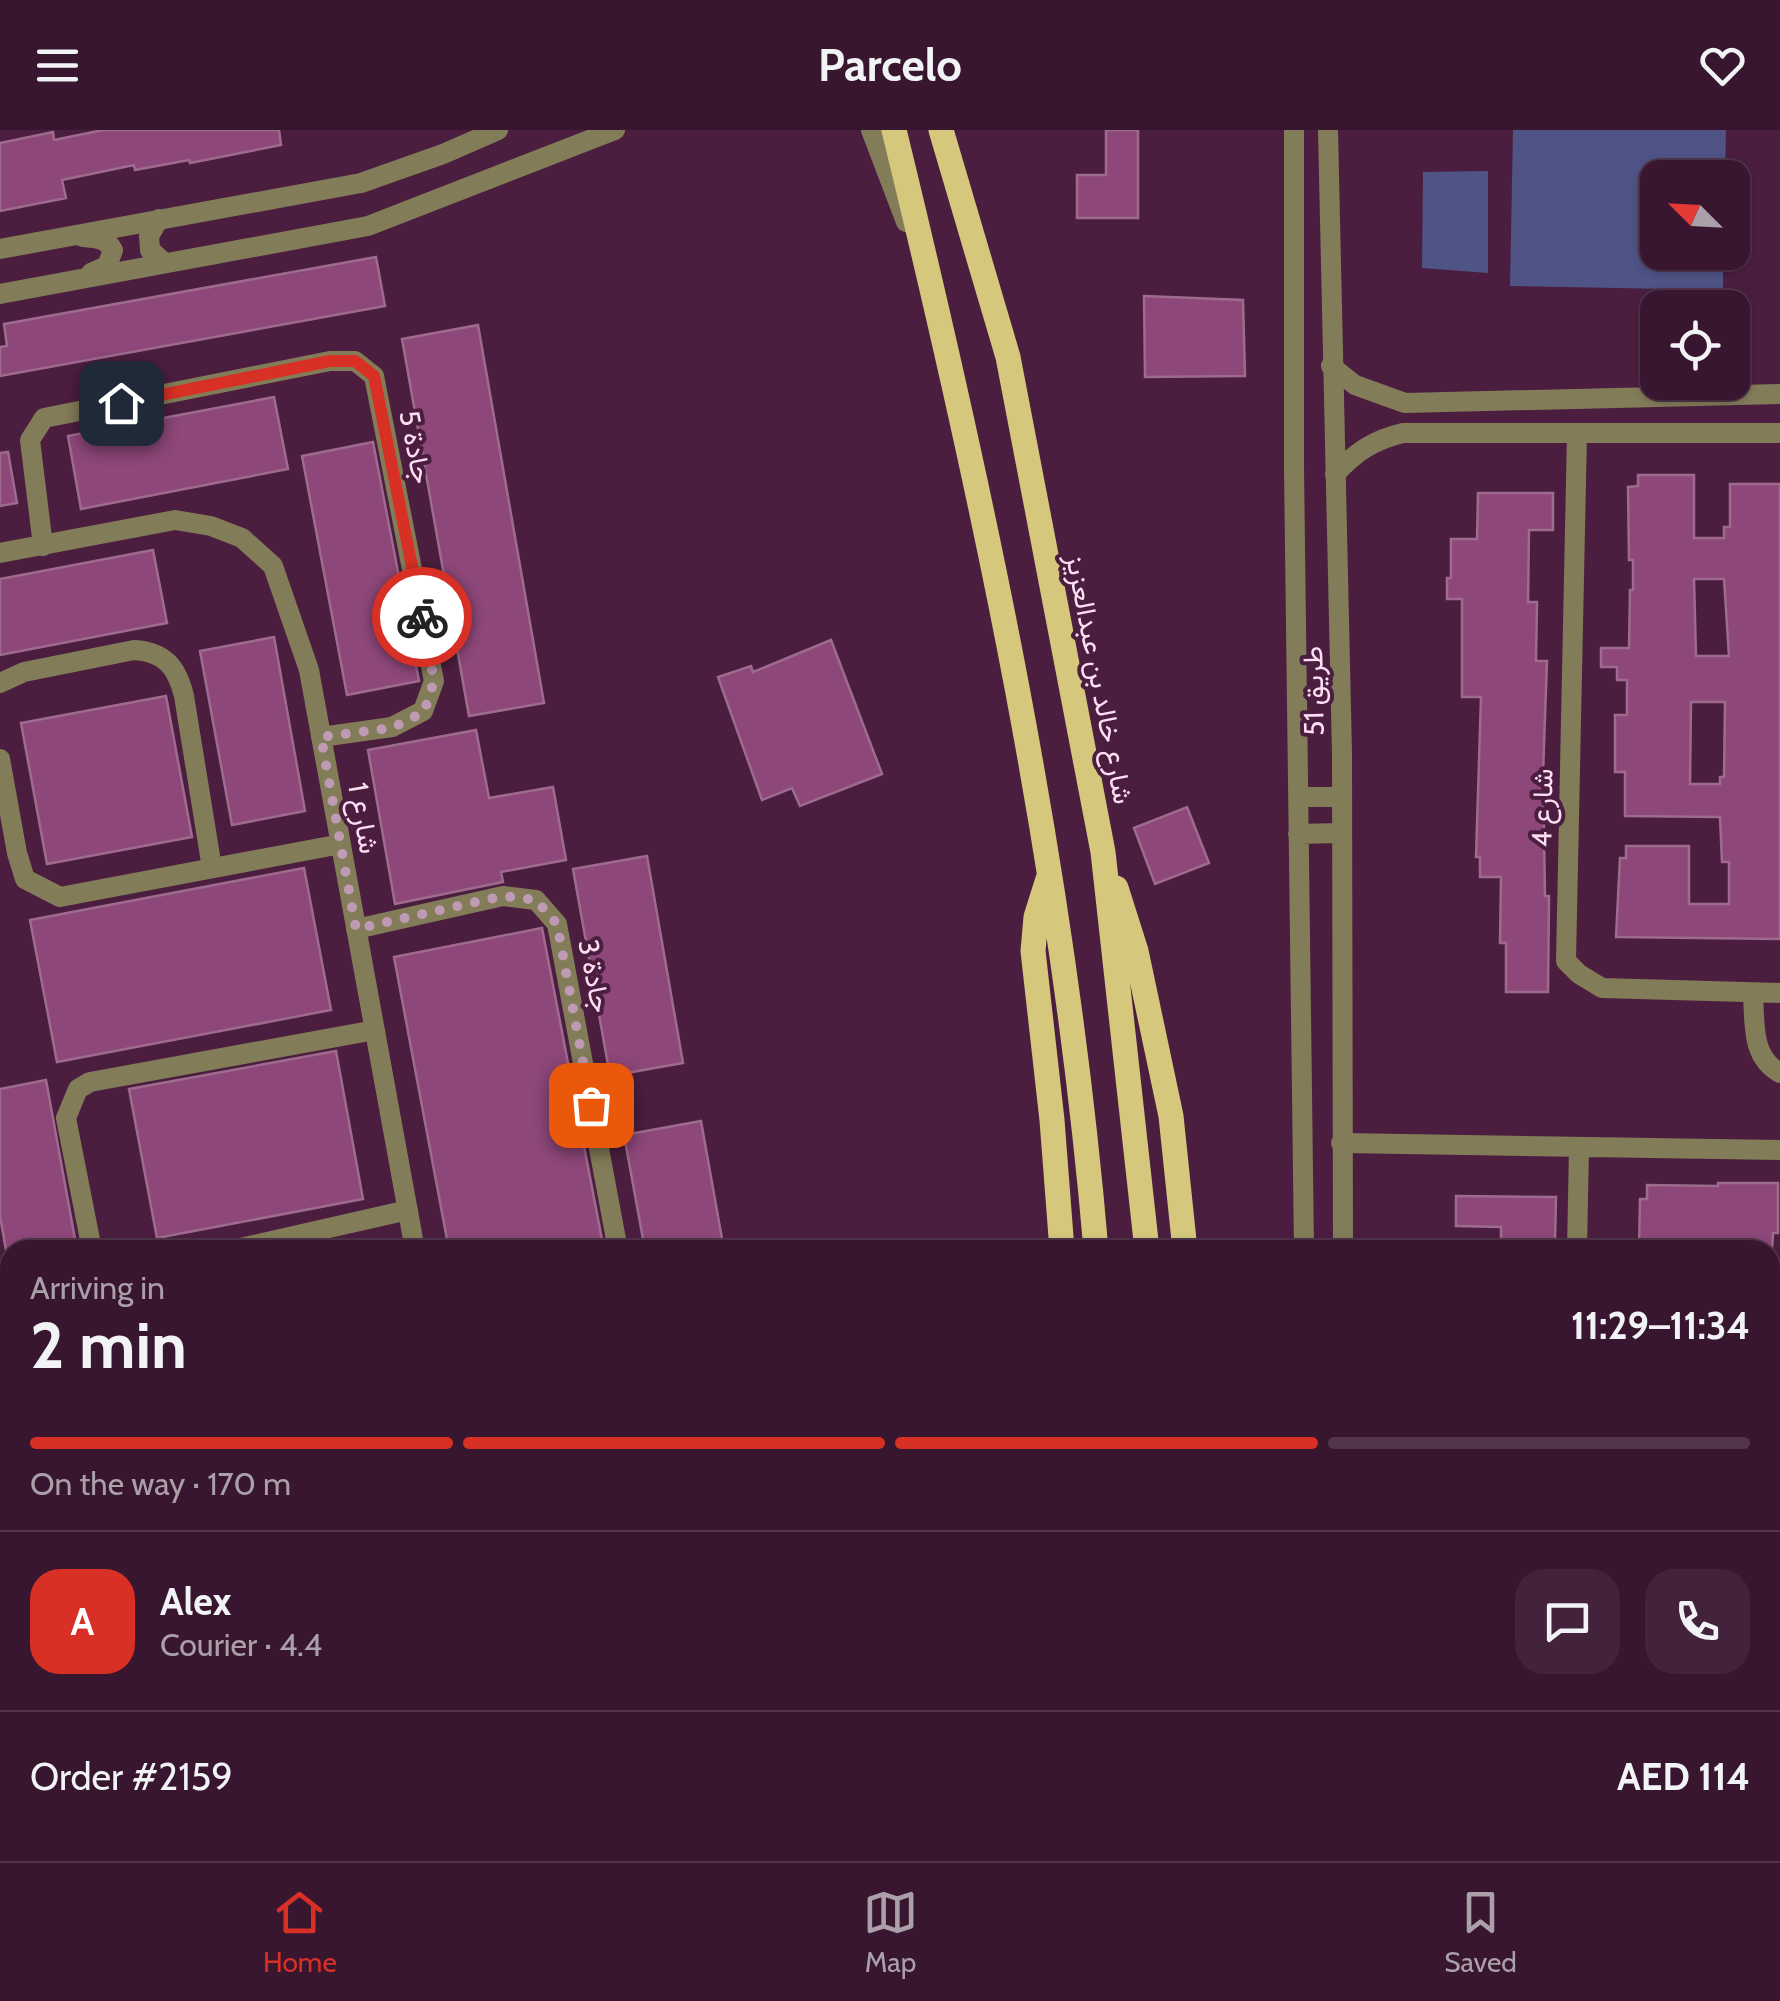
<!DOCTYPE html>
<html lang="en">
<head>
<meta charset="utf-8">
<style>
  body { margin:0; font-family:Cabin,Vazirmatn,sans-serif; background:#43233b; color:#f1f3f6; height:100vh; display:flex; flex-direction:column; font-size:38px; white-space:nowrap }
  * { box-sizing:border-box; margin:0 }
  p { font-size:32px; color:#ab9faa }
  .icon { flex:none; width:55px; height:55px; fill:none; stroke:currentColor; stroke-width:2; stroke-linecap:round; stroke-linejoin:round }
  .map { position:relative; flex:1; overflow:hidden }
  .details { position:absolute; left:0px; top:1110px; width:1780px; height:622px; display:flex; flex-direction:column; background:#38162f; border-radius:30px 30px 0 0; box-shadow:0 2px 8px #0004,0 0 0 2px #52354b }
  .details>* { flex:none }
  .needle { width:65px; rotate:294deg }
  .tools { position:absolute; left:1640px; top:30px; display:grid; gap:20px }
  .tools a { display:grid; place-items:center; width:110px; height:110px; border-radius:20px; background:#38162f; box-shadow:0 2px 8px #0004,0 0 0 2px #52354b; font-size:50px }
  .pin { position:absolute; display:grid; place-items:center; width:85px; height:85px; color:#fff; margin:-42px; border-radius:20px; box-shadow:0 5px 15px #0006 }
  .courier { position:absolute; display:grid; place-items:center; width:100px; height:100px; margin:-50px; border:8px solid #d93025; border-radius:50%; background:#fff; color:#222; box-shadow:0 2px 12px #0007 }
  .summary em { font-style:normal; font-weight:700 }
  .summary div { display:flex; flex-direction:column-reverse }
  .summary { display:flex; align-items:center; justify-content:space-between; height:170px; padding:0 30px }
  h1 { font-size:65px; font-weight:700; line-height:75px }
  .bar { display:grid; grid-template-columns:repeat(4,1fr); gap:15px 10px; align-content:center; height:120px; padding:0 30px }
  .bar i { height:12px; border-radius:8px; background:#52354b }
  .bar .selected { background:#d93025 }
  .bar p { grid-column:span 4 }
  .line { display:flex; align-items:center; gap:25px; padding:0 30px; border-top:2px solid #52354b }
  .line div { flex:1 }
  .round { display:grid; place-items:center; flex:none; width:105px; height:105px; border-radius:30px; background:#43233b }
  header { display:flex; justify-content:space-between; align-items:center; height:130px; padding:0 30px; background:#38162f; font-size:45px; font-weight:700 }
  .dock { display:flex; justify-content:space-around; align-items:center; height:140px; border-top:2px solid #52354b; background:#38162f; font-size:28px; color:#ab9faa }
  .dock a { display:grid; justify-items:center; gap:5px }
  .dock .selected { color:#d93025 }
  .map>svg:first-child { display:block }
</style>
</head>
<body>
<header><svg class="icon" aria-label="menu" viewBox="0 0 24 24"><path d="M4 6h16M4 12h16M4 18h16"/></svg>Parcelo<svg class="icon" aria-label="heart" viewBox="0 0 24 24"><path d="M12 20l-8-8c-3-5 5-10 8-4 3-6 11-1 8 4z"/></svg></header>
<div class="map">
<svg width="1780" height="1731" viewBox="0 0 1780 1731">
  <rect width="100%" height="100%" fill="#4b1e3f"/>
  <!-- green -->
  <path fill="#4f5385" d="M1513,0H1726L1725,47L1658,48V122L1723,123V160L1510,156Z
    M1488,41V143L1422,138L1423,42Z"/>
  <!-- building -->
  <path fill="#8d4779" stroke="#9e6b8e" stroke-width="2.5" fill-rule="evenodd" d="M103,0H279L281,15L190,33L189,30L135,40L134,35L62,50L66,68L0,81V13L53,2L54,10Z
    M1106,0H1138V88H1077V45H1106Z
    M376,127L385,176L0,246V217L7,216L4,194Z
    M1144,166L1243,170L1245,246L1145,247Z
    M478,195L544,573L469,586L402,209Z
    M274,267L288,339L81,379L68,306Z
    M373,312L419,551L347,565L302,326Z
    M8,322L17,373L0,376V323Z
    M1638,345H1694V408H1724V397H1730V354H1780V809L1616,807L1620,728H1626V716H1689V774H1729V732H1722L1720,687L1625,686V642H1615V585H1627V550H1617V537H1601V518H1629L1630,460H1633V430H1629L1628,357L1638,356ZM1694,449H1724L1729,526H1696ZM1691,572H1725L1724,647H1720V654H1690Z
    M1478,363H1553V400H1529L1528,472H1537L1536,531H1547L1543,644L1545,766H1549L1548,862H1506V813H1500L1501,747H1480V727H1476L1481,567H1462V469H1447V448H1451V409H1477Z
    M153,420L167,493L0,525V449Z
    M274,507L305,681L232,695L200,521Z
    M831,510L882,644L800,676L792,658L762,670L718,547L751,536L753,542Z
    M166,566L192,707L47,734L21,593Z
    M476,600L489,668L553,657L566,730L501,742L503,752L395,774L368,620Z
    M1187,677L1209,733L1155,754L1134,698Z
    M647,726L683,933L610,946L573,739Z
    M304,738L331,880L57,932L30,790Z
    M542,798L604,1120H449L394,827Z
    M336,921L363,1069L157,1108L129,959Z
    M46,950L77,1120H6L0,1086V959Z
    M701,991L724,1120H645L624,1005Z
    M1718,1053H1778V1103H1773L1772,1120H1639L1640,1069H1647V1055L1718,1056Z
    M1456,1066L1556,1067L1555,1112H1501V1097L1456,1096Z"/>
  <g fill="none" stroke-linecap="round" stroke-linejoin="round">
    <!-- minor -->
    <path stroke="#837c59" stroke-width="20" d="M1331,236L1355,255L1405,273L1780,264
      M1577,303L1566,831L1579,844L1602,858L1780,863
      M1335,344C1356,322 1373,310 1403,303H1780
      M43,416L30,310L44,288L330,231H355L374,246L434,551L423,581L392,597L321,607
      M0,423L175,390L211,396L242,408L273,436L309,540L415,1120
      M0,553L24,542L134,520C165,522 177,537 184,566L212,738
      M0,629L17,723L25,749L60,767L341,714
      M356,799L503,766L536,770L557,794L618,1120
      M1753,865C1755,894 1751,927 1780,943
      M1341,1013L1780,1020
      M92,1120L66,988L78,959L90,952L375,900
      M232,1120L408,1080
      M1577,1120L1579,1017
      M1770,1457H1780
      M211,1722L213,1731
      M655,1722L656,1731
      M386,1731L423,1722"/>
    <!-- tertiary -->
    <path stroke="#837c59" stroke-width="20" d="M871,0L906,92
      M1294,0V339L1304,1120
      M1328,0L1342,624L1343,1120
      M159,89L149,106L150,120L165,133
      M83,107C95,108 107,108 113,120L107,136L91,143
      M0,119L361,53L443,24L498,0
      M0,164L368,96L615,0
      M1298,667H1342
      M1298,704L1341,703
      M1770,1698L1780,1699
      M1617,1722L1676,1731"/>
    <!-- primary -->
    <path stroke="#d5c77b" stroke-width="25" d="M894,0C984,369 1064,741 1096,1120
      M941,0L1008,227L1103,722L1147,1120
      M1048,749L1036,787L1033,821L1052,990L1062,1120
      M1116,758L1136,821L1171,986L1185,1120
      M1087,1722V1731
      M1118,1722V1731
      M1169,1722V1731
      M1205,1722V1731
      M1237,1722L1238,1731
      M1059,1731V1722"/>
  </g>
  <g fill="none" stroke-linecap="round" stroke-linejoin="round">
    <!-- done -->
    <path stroke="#be9bb3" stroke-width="10" stroke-dasharray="0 18" d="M422,487L434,551L424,582L392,598L321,607L356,799L503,766L536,770L557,794L591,975"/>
    <!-- route -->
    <path stroke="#d93025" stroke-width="12" d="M121,273L330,231H355L374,246L422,487"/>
  </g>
  <g text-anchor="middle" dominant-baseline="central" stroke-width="8" stroke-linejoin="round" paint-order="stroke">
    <!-- street labels -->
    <g font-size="28" fill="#fcdff2" stroke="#4b1e3f">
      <text transform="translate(416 317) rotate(79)">جادة 5</text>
      <text transform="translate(1100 549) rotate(79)">شارع خالد بن عبدالعزيز</text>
      <text transform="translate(1313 561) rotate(-91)">طريق 51</text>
      <text transform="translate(1542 678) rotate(-89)">شارع 4</text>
      <text transform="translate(364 688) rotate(80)">شارع 1</text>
      <text transform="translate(595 846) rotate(79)">جادة 3</text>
    </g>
  </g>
</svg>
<div class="tools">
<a><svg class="needle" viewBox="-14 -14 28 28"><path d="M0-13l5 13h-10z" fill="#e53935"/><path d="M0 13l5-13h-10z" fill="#ab9faa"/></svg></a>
<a><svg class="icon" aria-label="locate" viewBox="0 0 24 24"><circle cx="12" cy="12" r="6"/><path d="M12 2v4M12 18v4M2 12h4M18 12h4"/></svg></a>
</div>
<div class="pin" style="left:591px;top:975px;background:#ea580c"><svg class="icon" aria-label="bag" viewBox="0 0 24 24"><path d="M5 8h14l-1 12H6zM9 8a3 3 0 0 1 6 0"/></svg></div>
<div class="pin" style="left:121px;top:273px;background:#1f2937"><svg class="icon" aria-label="home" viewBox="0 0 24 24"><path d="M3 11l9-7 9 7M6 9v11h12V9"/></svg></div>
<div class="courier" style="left:422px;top:487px"><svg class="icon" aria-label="bike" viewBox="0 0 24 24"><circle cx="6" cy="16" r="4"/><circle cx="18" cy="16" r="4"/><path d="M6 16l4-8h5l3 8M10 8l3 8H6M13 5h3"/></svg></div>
<section class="details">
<div class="summary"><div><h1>2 min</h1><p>Arriving in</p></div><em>11:29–11:34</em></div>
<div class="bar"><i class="selected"></i><i class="selected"></i><i class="selected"></i><i></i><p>On the way · 170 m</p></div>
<div class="line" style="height:180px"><b class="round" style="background:#d93025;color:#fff">A</b><div><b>Alex</b><p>Courier · 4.4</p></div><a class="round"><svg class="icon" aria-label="chat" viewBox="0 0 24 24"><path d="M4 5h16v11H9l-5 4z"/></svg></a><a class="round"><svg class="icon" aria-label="phone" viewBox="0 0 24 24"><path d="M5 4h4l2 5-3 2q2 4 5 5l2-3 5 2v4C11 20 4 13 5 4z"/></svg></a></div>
<div class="line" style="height:130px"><div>Order #2159</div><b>AED 114</b></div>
</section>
</div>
<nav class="dock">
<a class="selected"><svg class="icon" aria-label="home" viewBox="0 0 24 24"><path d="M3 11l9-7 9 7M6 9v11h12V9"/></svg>Home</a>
<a><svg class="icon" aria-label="map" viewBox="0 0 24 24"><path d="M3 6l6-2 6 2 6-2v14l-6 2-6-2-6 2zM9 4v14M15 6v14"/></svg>Map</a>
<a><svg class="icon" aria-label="saved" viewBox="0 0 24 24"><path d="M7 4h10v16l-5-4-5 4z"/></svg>Saved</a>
</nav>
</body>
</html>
